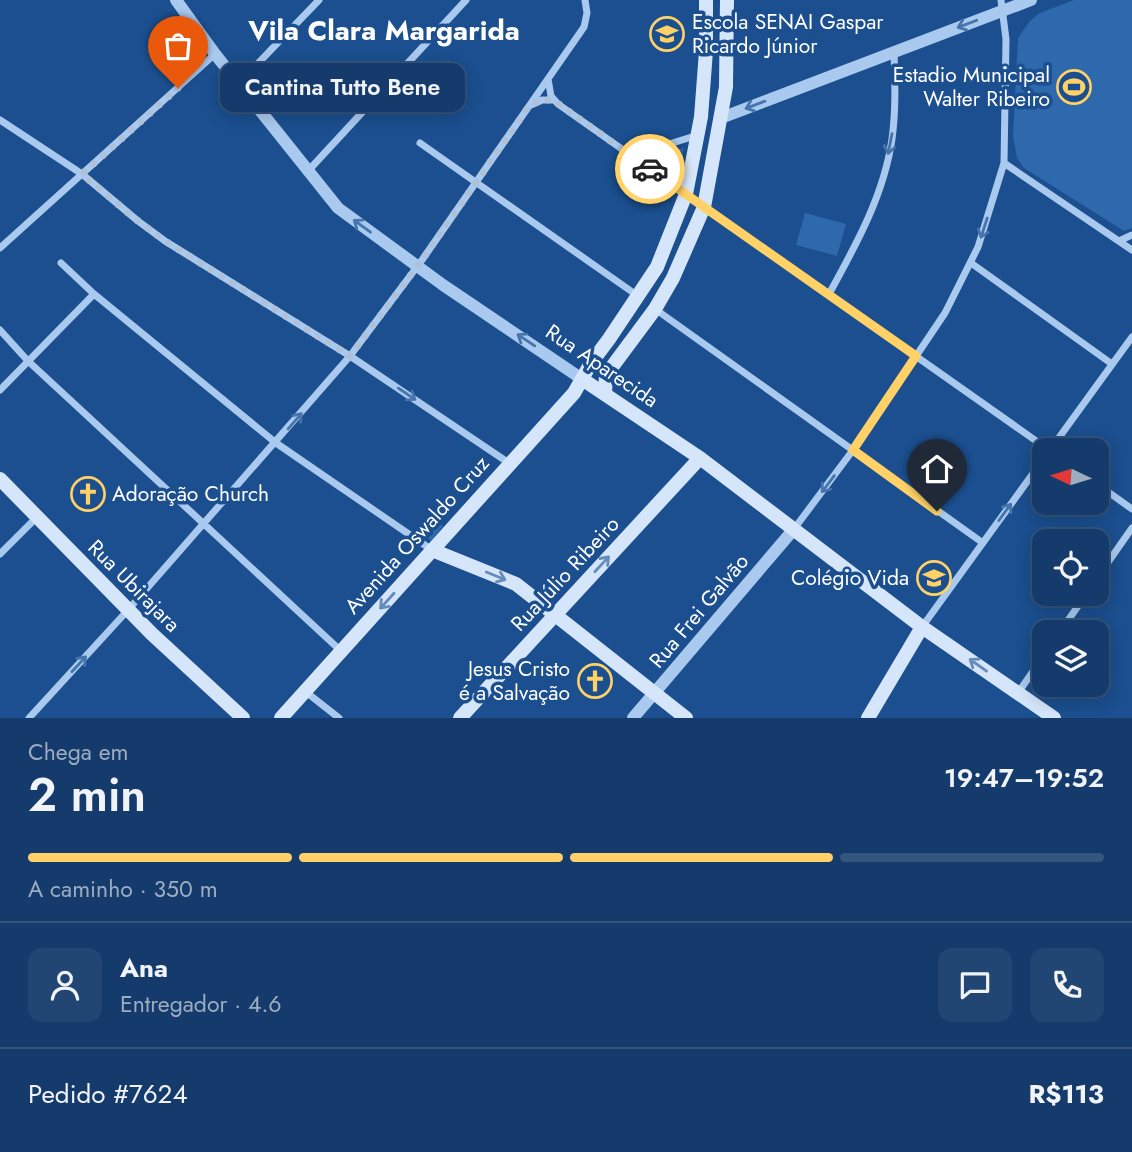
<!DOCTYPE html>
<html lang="pt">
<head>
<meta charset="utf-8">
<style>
  body { margin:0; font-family:Jost,sans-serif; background:#214673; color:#f1f3f6; height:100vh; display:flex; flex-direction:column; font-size:26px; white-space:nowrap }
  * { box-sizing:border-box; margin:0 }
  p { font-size:23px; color:#9dadc1 }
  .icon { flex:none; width:38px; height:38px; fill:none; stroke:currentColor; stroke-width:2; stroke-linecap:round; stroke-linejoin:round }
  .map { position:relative; height:718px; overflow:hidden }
  .panel { display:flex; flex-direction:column; background:#143b6b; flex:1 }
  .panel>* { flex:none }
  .needle { width:46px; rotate:274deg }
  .tools { position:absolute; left:1032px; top:438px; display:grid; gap:14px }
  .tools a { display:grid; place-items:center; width:77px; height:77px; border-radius:14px; background:#143b6b; box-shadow:0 4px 18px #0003,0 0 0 2px #33557e; font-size:35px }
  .pin { position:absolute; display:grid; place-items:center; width:60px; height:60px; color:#fff; margin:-72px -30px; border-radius:50% 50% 50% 0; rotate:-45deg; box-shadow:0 0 7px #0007 }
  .pin .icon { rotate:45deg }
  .courier { position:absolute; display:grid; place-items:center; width:70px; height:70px; margin:-35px; border:5px solid #ffd166; border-radius:50%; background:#fff; color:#222; box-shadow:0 2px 9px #0007 }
  .bubble { position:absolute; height:49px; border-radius:14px; background:#143b6b; box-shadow:0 4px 18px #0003,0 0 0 2px #33557e; font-size:23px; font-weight:600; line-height:49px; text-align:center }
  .head em { font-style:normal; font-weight:600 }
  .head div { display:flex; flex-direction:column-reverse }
  .head { display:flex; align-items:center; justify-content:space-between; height:119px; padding:0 28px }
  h1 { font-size:46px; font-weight:600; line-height:52px }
  .bar { display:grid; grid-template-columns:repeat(4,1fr); gap:10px 7px; align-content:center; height:84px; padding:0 28px }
  .bar i { height:9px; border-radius:5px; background:#33557e }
  .bar .selected { background:#ffd166 }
  .bar p { grid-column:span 4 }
  .line { display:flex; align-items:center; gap:18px; padding:0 28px; border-top:2px solid #33557e }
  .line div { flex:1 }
  .round { display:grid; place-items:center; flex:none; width:74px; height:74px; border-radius:14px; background:#214673 }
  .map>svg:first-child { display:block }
</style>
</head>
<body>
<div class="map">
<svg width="1132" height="718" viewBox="0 0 1132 718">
  <rect width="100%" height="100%" fill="#1b4f8f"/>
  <!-- green -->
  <path fill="#2e69ad" d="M1074,0H1132V228L1124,231L1024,168L1017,158L1013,136L1018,38L1029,22L1040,13Z
    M684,147L679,182L650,160Z
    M805,213L846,224L837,256L796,245Z
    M430,515L443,526L431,541L417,530Z"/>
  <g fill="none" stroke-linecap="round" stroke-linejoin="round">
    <!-- minor -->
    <path stroke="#a9c9ee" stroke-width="7" d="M548,79L551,96L558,104L1049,450
      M239,83L319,0
      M531,105L542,100H553
      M0,120L82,174L138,221L165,241L350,356L509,463
      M420,143L638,296
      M631,156L698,135
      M1004,163L1132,250
      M308,171L466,0
      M1119,241L1132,235
      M0,248L215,54
      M61,263L94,294L276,443L432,550
      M971,263L1112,364
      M829,294C856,245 884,195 892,139C896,110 895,81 894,52
      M655,309L983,543
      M0,330L28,361L68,398L341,651
      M0,390L94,294
      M1050,450L1132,337
      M1097,484L1132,509
      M794,529L853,450L945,313L978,247L1004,163L1006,39L1001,0
      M0,554L37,517
      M1097,578L1132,528
      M922,627L1045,457
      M1060,632L1087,593
      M306,692L339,718
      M1018,693L1045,654
      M29,718L128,610L350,356L422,260L584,27L587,13L585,0"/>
    <!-- tertiary -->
    <path stroke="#a9c9ee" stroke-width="12" d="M176,0L215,54L338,208L443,285L582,379
      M721,118L1031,0
      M633,718L794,529"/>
    <!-- secondary -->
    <path stroke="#d6e6fa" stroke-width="14" d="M582,379L700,458L922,627L1054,718
      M605,393L606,375L655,309L673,278L704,207L726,87L727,0
      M0,479L152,634L243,718
      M432,550L516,584L686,718
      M281,718L574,393L591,363L609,339L657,267L686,194L701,117L706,51V0
      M460,718L700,458
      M868,718L922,627"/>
  </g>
  <!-- one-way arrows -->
  <defs><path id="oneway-shaft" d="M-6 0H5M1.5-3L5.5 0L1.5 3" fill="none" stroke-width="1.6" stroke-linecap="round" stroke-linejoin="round" transform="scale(1.75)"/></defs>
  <g stroke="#4674ac">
    <use href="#oneway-shaft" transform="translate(967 24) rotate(159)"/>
    <use href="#oneway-shaft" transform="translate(755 105) rotate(159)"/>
    <use href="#oneway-shaft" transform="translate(890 144) rotate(101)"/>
    <use href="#oneway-shaft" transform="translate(362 226) rotate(-144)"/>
    <use href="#oneway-shaft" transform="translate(984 228) rotate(108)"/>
    <use href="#oneway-shaft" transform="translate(526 340) rotate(-146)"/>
    <use href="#oneway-shaft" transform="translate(407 394) rotate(34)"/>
    <use href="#oneway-shaft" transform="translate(295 421) rotate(-49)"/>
    <use href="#oneway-shaft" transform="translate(828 484) rotate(127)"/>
    <use href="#oneway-shaft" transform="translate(1005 512) rotate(-54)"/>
    <use href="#oneway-shaft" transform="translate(79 664) rotate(-47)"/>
  </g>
  <g stroke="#668bba">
    <use href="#oneway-shaft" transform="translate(602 564) rotate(-47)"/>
    <use href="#oneway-shaft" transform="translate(496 576) rotate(22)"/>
    <use href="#oneway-shaft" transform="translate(387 601) rotate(132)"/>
    <use href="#oneway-shaft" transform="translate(978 665) rotate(-145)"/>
  </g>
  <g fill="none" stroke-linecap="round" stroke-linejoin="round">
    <!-- done -->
    <path stroke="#afc1d8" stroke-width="7" stroke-dasharray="0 12.6" d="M178,88L82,174L138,221L165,241L350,356L422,260L529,106L542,100H553L650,169"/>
    <!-- route -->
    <path stroke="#ffd166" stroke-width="9" d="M650,169L916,356L853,450L937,511"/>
  </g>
  <!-- icons -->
  <defs>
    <g id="university-ring" transform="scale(1.75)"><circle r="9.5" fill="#1b4f8f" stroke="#ffd166" stroke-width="1.5"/><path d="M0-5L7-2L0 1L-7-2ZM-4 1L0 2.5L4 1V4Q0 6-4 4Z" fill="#ffd166"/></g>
    <g id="stadium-ring" transform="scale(1.75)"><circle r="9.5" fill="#1b4f8f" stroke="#ffd166" stroke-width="1.5"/><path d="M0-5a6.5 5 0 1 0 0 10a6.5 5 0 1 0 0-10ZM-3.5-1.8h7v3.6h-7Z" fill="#ffd166"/></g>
    <g id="church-ring" transform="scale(1.75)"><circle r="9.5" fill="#1b4f8f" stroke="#ffd166" stroke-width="1.5"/><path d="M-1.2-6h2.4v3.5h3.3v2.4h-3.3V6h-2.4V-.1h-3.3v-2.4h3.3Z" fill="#ffd166"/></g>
    <g id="school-ring" transform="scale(1.75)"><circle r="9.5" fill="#1b4f8f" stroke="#ffd166" stroke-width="1.5"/><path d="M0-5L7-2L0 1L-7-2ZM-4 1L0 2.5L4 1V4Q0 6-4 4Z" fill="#ffd166"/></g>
  </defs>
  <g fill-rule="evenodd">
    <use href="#university-ring" x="667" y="34"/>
    <use href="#stadium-ring" x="1074" y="87"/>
    <use href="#church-ring" x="88" y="494"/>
    <use href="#school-ring" x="934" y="578"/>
    <use href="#church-ring" x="595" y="681"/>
  </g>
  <g text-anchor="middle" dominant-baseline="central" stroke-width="7" stroke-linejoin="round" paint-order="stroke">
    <!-- poi labels -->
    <g font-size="21" fill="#fff" stroke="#1b4f8f" text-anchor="end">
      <text x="692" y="22" text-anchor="start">Escola SENAI Gaspar<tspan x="692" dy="24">Ricardo Júnior</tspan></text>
      <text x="1050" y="75">Estadio Municipal<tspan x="1050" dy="24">Walter Ribeiro</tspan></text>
      <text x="112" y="494" text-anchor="start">Adoração Church</text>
      <text x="909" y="578">Colégio Vida</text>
      <text x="570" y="669">Jesus Cristo<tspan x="570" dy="24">é a Salvação</tspan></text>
    </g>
    <!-- street labels -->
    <g font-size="21" fill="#fff" stroke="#1b4f8f">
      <text transform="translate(602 366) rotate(34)">Rua Aparecida</text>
      <text transform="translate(417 535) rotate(-48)">Avenida Oswaldo Cruz</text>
      <text transform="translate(565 574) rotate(-47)">Rua Júlio Ribeiro</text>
      <text transform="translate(134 586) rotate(45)">Rua Ubirajara</text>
      <text transform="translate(699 611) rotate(-50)">Rua Frei Galvão</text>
    </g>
    <!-- district labels -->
    <g font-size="28" font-weight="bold" fill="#fff" stroke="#1b4f8f">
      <text x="384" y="30">Vila Clara Margarida</text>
    </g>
  </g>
</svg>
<div class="tools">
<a><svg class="needle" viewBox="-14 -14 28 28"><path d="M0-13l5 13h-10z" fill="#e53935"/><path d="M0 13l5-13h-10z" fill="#9dadc1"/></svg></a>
<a><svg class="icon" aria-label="locate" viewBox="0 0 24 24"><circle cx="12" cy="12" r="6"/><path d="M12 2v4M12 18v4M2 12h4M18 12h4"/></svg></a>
<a><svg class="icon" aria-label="layers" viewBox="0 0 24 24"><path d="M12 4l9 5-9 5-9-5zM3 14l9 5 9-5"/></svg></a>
</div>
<div class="pin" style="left:178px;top:88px;background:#ea580c"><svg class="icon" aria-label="bag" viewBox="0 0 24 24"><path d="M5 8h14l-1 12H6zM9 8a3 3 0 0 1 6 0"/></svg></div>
<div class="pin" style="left:937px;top:511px;background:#1f2937"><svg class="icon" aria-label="home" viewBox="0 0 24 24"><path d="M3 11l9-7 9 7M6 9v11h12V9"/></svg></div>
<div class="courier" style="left:650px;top:169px"><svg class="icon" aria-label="car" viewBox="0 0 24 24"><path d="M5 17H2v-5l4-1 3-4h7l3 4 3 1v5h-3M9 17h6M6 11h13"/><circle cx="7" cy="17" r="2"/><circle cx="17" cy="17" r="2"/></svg></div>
<div class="bubble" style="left:220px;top:63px;width:245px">Cantina Tutto Bene</div>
</div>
<section class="panel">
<div class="head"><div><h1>2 min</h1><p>Chega em</p></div><em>19:47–19:52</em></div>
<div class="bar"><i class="selected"></i><i class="selected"></i><i class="selected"></i><i></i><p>A caminho · 350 m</p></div>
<div class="line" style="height:126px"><a class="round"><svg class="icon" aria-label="person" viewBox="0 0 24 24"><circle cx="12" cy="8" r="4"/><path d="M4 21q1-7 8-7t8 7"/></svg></a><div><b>Ana</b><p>Entregador · 4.6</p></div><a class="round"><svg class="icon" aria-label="chat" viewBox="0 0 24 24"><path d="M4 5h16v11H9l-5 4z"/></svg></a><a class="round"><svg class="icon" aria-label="phone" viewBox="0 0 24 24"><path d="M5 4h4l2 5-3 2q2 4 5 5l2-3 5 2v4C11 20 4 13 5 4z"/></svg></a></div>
<div class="line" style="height:91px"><div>Pedido #7624</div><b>R$113</b></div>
</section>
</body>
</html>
